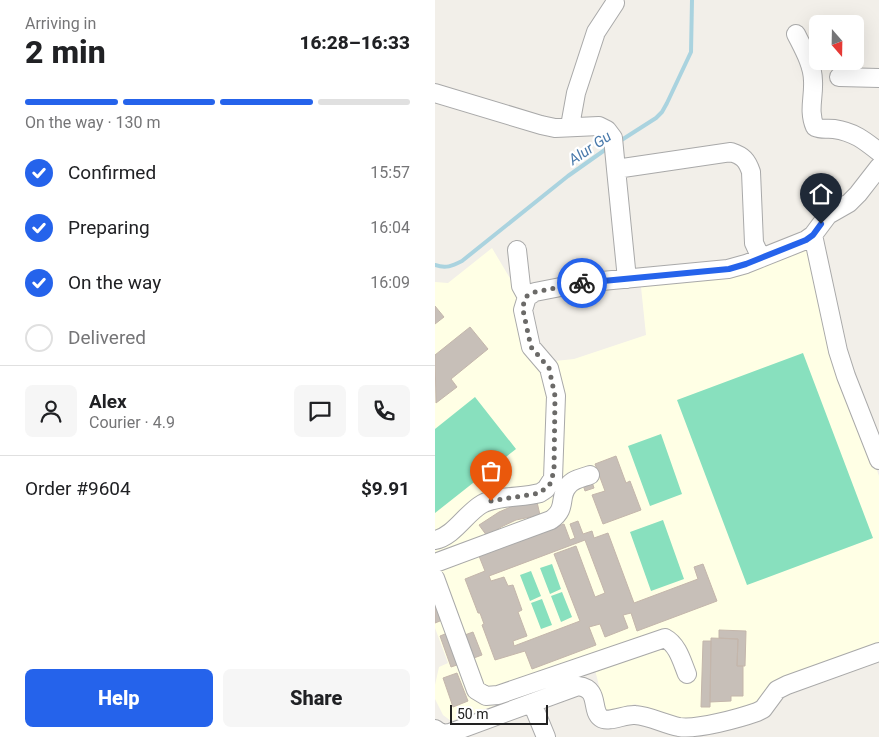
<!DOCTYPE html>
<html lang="en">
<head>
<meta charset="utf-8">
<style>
  body { margin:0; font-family:Roboto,sans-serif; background:#f6f6f6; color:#202124; height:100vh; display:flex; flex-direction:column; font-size:19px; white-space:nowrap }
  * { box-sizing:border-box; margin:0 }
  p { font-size:16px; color:#757577 }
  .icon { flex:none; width:28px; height:28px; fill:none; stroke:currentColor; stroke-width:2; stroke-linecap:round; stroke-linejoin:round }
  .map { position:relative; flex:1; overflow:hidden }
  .sheet { display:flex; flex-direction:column; background:#fff; width:435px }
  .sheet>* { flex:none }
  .needle { width:32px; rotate:160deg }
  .controls { position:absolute; left:374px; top:15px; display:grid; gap:10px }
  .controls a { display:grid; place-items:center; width:55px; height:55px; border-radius:8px; background:#fff; box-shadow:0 5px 20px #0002; font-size:25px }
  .scale { position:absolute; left:15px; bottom:12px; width:98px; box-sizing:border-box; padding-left:5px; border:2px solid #222; border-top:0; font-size:14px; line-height:18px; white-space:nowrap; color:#222; -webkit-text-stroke:4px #fff; paint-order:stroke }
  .pin { position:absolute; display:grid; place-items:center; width:42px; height:42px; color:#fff; margin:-51px -21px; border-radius:50% 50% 50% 0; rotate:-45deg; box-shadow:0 0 5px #0007 }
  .pin .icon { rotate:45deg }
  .courier { position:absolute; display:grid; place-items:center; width:50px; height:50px; margin:-25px; border:4px solid #2563eb; border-radius:50%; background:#fff; color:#222; box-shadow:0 1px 6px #0007 }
  .summary em { font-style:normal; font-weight:800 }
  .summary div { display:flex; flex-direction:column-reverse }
  .summary { display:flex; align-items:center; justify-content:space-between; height:85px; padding:0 25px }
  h1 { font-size:32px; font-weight:800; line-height:38px }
  .bar { display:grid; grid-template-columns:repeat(4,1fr); gap:8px 5px; align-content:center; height:60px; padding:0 25px }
  .bar i { height:6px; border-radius:4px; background:#e0e0e0 }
  .bar .active { background:#2563eb }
  .bar p { grid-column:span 4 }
  .line { display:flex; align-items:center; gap:12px; padding:0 25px; border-top:1px solid #e0e0e0 }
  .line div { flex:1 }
  .round { display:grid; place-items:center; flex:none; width:52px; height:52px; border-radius:8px; background:#f6f6f6 }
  ol { padding:0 25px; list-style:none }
  li { display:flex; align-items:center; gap:15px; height:55px }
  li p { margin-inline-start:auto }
  li .icon { padding:5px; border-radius:50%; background:#2563eb; color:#fff; stroke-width:4 }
  li:last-child { color:#757577 }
  li i { width:28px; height:28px; border:2px solid #e0e0e0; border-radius:50% }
  .button { display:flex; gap:10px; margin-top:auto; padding:10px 25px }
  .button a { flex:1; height:58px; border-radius:8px; background:#2563eb; color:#fff; font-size:20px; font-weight:800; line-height:58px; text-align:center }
  .button a+a { background:#f6f6f6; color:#202124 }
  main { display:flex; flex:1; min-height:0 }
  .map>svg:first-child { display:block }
</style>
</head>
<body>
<main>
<section class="sheet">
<div class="summary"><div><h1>2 min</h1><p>Arriving in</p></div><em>16:28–16:33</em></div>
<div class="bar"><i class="active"></i><i class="active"></i><i class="active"></i><i></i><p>On the way · 130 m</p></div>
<ol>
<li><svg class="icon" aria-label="check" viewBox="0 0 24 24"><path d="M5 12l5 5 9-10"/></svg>Confirmed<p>15:57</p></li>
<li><svg class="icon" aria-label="check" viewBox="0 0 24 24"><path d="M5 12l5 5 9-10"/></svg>Preparing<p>16:04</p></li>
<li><svg class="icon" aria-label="check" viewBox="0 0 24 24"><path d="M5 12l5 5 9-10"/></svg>On the way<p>16:09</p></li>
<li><i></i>Delivered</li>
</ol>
<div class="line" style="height:90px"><a class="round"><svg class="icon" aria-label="person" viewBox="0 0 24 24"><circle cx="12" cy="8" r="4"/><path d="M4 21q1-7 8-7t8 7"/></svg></a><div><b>Alex</b><p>Courier · 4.9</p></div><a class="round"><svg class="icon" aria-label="chat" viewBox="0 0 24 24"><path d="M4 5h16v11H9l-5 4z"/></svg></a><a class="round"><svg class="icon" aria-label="phone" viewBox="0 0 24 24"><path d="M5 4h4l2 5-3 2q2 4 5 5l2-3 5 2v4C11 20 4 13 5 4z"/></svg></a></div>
<div class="line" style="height:65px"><div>Order #9604</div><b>$9.91</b></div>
<div class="button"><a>Help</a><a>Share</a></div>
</section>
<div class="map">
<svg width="444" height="737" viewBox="0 0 444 737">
  <rect width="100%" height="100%" fill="#f2efe9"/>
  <!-- education -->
  <path fill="#ffffe5" d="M374,247L430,436L444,476V645L321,706L253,722L200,704L171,713L160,670L16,721L8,715L0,699V685L4,667L13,663L0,628V546L40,517L57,508L93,500H114L126,477V385L120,361L139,359L211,335L206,287L298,276Z
    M57,248L79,285L89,336L99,365L110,377L113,391L112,471L100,486L38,501L11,527L0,531V282L13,283Z"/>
  <!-- pitch -->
  <path fill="#88e0be" d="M368,353L438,538L312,585L242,400Z
    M40,397L81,449L0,513V429Z
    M226,434L247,494L215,506L193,446Z
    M228,520L249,579L216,591L195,532Z
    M117,564L126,589L115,594L105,568Z
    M96,571L106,596L95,601L85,575Z
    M127,592L137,617L126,622L116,596Z
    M107,599L117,625L106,629L96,603Z"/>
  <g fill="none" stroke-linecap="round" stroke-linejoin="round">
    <!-- stream -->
    <path stroke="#aad3df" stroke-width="4" d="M185,141L221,118L227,112L232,103L256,52L257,0
      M0,265C11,269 17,266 27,261L133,176L174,147"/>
  </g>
  <!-- building -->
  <path fill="#c7bfb8" stroke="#c4b6ab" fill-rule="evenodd" d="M0,306L9,317L0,324Z
    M35,327L53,349L16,379L22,387L1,403L0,355Z
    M181,456L191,483L195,481L206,510L168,524L157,495L170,491L160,464Z
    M157,482L159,488L150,491L148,485Z
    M102,502L105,515L81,520L66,527L52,536L44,525L64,512L78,506Z
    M143,521L148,534L157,531L159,538L173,533L199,603L263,579L259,567L268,564L282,601L202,631L196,613L188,615L193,628L170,637L165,624L154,627L161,645L97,669L90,651L60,660L47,625L49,624L45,613H43L30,579L50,571L44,556L129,524L135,540L140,538L135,524ZM150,540L170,593L160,597L141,546L119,554L145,621L79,646L78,641L92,636L83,612L87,610L78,585L73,586L69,577L56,581L54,576Z
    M0,603L10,619L0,623Z
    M284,630L311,631L310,666H302L303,639L284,638Z
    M15,632L25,664L16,667L5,636Z
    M38,632L47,655L36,659L27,636Z
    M276,638L303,639L302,666H308V696H296V701L275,702Z
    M268,641H276L275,707H266Z
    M22,673L33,701L18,707L8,678Z"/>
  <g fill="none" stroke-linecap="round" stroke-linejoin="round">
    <!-- minor casing -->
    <g stroke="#a9a9a9" stroke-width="20">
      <path id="minor" d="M361,34C368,48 378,65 378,81C379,97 373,111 380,127C387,130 392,128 399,129C419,132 429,140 444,152
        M404,77L444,78
        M0,93L106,125L120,128L164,126L172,130L178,138L181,169
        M135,126L141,93L161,32L180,3
        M378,235L403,351L411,376L444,460
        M82,250L86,286L92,297
        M192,279L181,169L296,152C308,156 312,160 316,172L319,243L326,258
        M0,540C19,536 30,514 47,504C64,495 87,498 105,493L111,489L118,478L121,396L114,368L96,347L88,310L92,297L100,292L146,283L293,269L311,264L371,240L378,235L393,215L414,203L423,194L444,167
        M0,563L116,520C133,508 123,497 133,486C138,479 147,478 155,475
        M0,578L41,690L51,696L63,695L230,638C243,645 247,662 252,674
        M97,703L111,737
        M0,729L7,734L15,733L143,686C166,689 155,710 166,718C173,723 191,714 200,715C215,716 229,724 244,727C262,730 305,718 322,712L328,709L342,690L352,685L444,652"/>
    </g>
    <!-- minor -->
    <use href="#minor" stroke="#fff" stroke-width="18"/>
  </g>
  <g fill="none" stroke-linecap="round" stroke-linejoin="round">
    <!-- done -->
    <path stroke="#6b6a68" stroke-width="5" stroke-dasharray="0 9" d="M56,501L105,493L115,484L119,471L120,396L114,368L96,347L88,310L89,300L92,296L100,292L147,283"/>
    <!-- route -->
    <path stroke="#2563eb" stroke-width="6" d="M147,283L294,269L311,264L371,240L378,235L386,224"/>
  </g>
  <g text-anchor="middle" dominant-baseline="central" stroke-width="4.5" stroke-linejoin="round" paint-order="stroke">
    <!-- water labels -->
    <g font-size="15" font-style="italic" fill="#4a7aab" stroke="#fff">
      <text transform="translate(155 148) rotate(-34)">Alur Gu</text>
    </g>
  </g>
</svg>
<div class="controls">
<a><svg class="needle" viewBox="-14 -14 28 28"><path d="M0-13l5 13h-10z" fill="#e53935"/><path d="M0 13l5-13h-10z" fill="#757577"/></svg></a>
</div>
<div class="scale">50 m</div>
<div class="pin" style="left:56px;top:501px;background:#ea580c"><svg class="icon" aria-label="bag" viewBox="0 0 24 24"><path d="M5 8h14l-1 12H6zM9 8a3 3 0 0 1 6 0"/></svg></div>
<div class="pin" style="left:386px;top:224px;background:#1f2937"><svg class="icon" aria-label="home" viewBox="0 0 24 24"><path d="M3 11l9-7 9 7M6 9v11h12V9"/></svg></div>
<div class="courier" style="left:147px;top:283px"><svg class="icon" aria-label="bike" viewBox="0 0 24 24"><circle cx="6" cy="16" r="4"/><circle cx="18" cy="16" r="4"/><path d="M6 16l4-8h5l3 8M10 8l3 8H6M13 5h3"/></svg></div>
</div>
</main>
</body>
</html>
